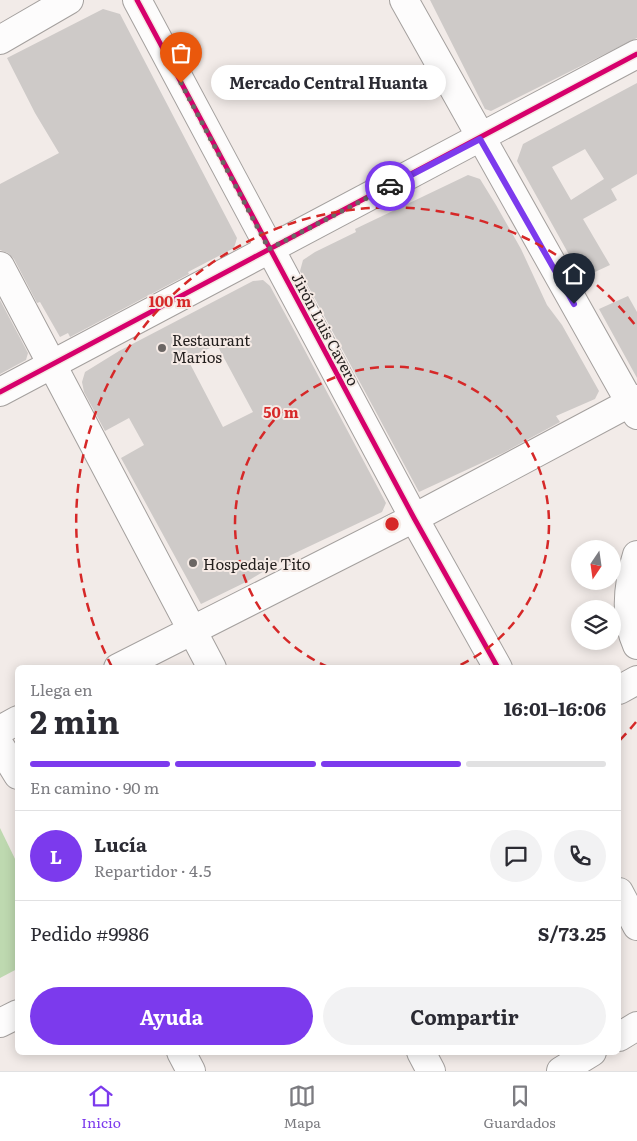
<!DOCTYPE html>
<html lang="es">
<head>
<meta charset="utf-8">
<style>
  body { margin:0; font-family:Literata,serif; background:#f2f2f3; color:#2b2b33; height:100vh; display:flex; flex-direction:column; font-size:19px; white-space:nowrap }
  * { box-sizing:border-box; margin:0 }
  p { font-size:16px; color:#7c7c81 }
  .icon { flex:none; width:28px; height:28px; fill:none; stroke:currentColor; stroke-width:2; stroke-linecap:round; stroke-linejoin:round }
  .map { position:relative; flex:1; overflow:hidden }
  .drawer { position:absolute; left:15px; top:665px; width:606px; height:390px; display:flex; flex-direction:column; background:#fff; border-radius:8px; box-shadow:0 2px 12px #0003 }
  .drawer>* { flex:none }
  .needle { width:32px; rotate:193deg }
  .controls { position:absolute; left:571px; top:540px; display:grid; gap:10px }
  .controls a { display:grid; place-items:center; width:50px; height:50px; border-radius:50%; background:#fff; box-shadow:0 2px 12px #0003; font-size:25px }
  .pin { position:absolute; display:grid; place-items:center; width:42px; height:42px; color:#fff; margin:-51px -21px; border-radius:50% 50% 50% 0; rotate:-45deg; box-shadow:0 0 5px #0007 }
  .pin .icon { rotate:45deg }
  .courier { position:absolute; display:grid; place-items:center; width:50px; height:50px; margin:-25px; border:4px solid #7c3aed; border-radius:50%; background:#fff; color:#222; box-shadow:0 1px 6px #0007 }
  .bubble { position:absolute; height:35px; border-radius:18px; background:#fff; box-shadow:0 2px 12px #0003; font-size:16px; font-weight:700; line-height:35px; text-align:center }
  .head em { font-style:normal; font-weight:700 }
  .head div { display:flex; flex-direction:column-reverse }
  .head { display:flex; align-items:center; justify-content:space-between; height:85px; padding:0 15px }
  h1 { font-size:32px; font-weight:700; line-height:38px }
  .bar { display:grid; grid-template-columns:repeat(4,1fr); gap:8px 5px; align-content:center; height:60px; padding:0 15px }
  .bar i { height:6px; border-radius:4px; background:#e1e1e2 }
  .bar .selected { background:#7c3aed }
  .bar p { grid-column:span 4 }
  .line { display:flex; align-items:center; gap:12px; padding:0 15px; border-top:1px solid #e1e1e2 }
  .line div { flex:1 }
  .round { display:grid; place-items:center; flex:none; width:52px; height:52px; border-radius:26px; background:#f2f2f3 }
  .button { display:flex; gap:10px; margin-top:auto; padding:10px 15px }
  .button a { flex:1; height:58px; border-radius:30px; background:#7c3aed; color:#fff; font-size:20px; font-weight:700; line-height:58px; text-align:center }
  .button a+a { background:#f2f2f3; color:#2b2b33 }
  .tabs { display:flex; justify-content:space-around; align-items:center; height:70px; border-top:1px solid #e1e1e2; background:#fff; font-size:14px; color:#7c7c81 }
  .tabs a { display:grid; justify-items:center; gap:2px }
  .tabs .selected { color:#7c3aed }
  .map>svg:first-child { display:block }
</style>
</head>
<body>
<div class="map">
<svg width="637" height="1071" viewBox="0 0 637 1071">
  <rect width="100%" height="100%" fill="#f2ebe8"/>
  <!-- green -->
  <path fill="#bed9b0" d="M0,828L17,863V969L0,978Z"/>
  <!-- building -->
  <path fill="#cecac8" fill-rule="evenodd" d="M430,0H637V38L491,111L485,109Z
    M103,9L120,14L237,238L234,248L188,272L189,274L70,337L68,333L60,337L40,302L37,303L14,259L8,253L0,250V184L59,153L35,113L7,58Z
    M637,83V174L611,189L617,200L583,219L610,265L582,278L517,161L523,144ZM585,149L604,179L571,200L552,167Z
    M468,175L480,179L496,205L521,249L547,305L562,325L599,391L595,399L556,416L560,422L503,453L419,492L300,271L303,260L315,252L356,232L355,229Z
    M263,280L270,286L295,332L386,503L382,512L291,555L246,582L201,604L121,458L144,445L129,418L105,431L84,392L82,382L85,372L119,351L253,281ZM217,345L253,412L223,427L187,358Z
    M628,296L637,312V378L599,309Z
    M0,300L28,353L26,360L0,374Z"/>
  <g fill="none" stroke-linecap="round" stroke-linejoin="round">
    <!-- minor casing -->
    <g stroke="#a4a09e" stroke-width="30">
      <path id="minor" d="M137,0L414,518L498,668
        M404,0L637,415
        M0,40L69,0
        M0,266L212,668
        M0,392L637,54
        M637,555C628,584 624,616 637,645
        M118,668L414,518L637,399
        M619,690L637,680
        M0,730L18,720
        M619,892L637,926
        M0,1023L18,1014
        M619,1037L637,1026
        M421,1052L431,1071
        M561,1071L592,1052"/>
    </g>
    <!-- highway casing -->
    <g stroke="#a4a09e" stroke-width="30">
      <path id="highway" d="M0,746L18,775
        M181,1052L191,1071"/>
    </g>
    <!-- minor -->
    <use href="#minor" stroke="#fdfcfc" stroke-width="28"/>
    <!-- highway -->
    <use href="#highway" stroke="#fdfcfc" stroke-width="28"/>
    <!-- cycleway casing -->
    <g stroke="#f5eae5" stroke-width="8">
      <path id="cycleway" d="M137,0L414,518L498,668
        M0,392L637,54"/>
    </g>
    <!-- cycleway -->
    <use href="#cycleway" stroke="#d6006c" stroke-width="5"/>
  </g>
  <g fill="none" stroke-linecap="round" stroke-linejoin="round">
    <!-- done -->
    <path stroke="#6b6664" stroke-width="5" stroke-dasharray="0 9" d="M181,83L269,249L390,186"/>
    <!-- route -->
    <path stroke="#7c3aed" stroke-width="6" d="M390,186L480,139L574,304"/>
  </g>
  <!-- distance rings -->
  <g fill="none" stroke="#d62828" stroke-width="2.5" stroke-dasharray="9 6">
    <path d="M328 667A157 157 0 1 1 456 667"/>
    <path d="M636 722A314 314 0 0 1 620 740M112 667A314 314 0 0 1 636 326"/>
  </g>
  <!-- markers -->
  <g fill="#6b6664" stroke="#f5eae5" stroke-width="2">
    <circle cx="162" cy="348" r="5"/>
    <circle cx="193" cy="563" r="5"/>
  </g>
  <g text-anchor="middle" dominant-baseline="central" stroke-width="4" stroke-linejoin="round" paint-order="stroke">
    <!-- street labels -->
    <g font-size="15" fill="#221e1d" stroke="#f5eae5">
      <text transform="translate(326 329) rotate(62)">Jirón Luis Cavero</text>
    </g>
    <!-- poi labels -->
    <g font-size="15" fill="#221e1d" stroke="#f5eae5" text-anchor="start">
      <text x="172" y="339">Restaurant<tspan x="172" dy="17">Marios</tspan></text>
      <text x="203" y="563">Hospedaje Tito</text>
    </g>
  </g>
  <circle cx="392" cy="524" r="8" fill="#d62828" stroke="#f5eae5" stroke-width="2.5"/>
  <g font-size="15" text-anchor="middle" font-weight="bold" fill="#d62828" stroke="#f5eae5" stroke-width="4" stroke-linejoin="round" paint-order="stroke">
    <text x="170" y="307">100 m</text>
    <text x="281" y="418">50 m</text>
  </g>
</svg>
<div class="controls">
<a><svg class="needle" viewBox="-14 -14 28 28"><path d="M0-13l5 13h-10z" fill="#e53935"/><path d="M0 13l5-13h-10z" fill="#7c7c81"/></svg></a>
<a><svg class="icon" aria-label="layers" viewBox="0 0 24 24"><path d="M12 4l9 5-9 5-9-5zM3 14l9 5 9-5"/></svg></a>
</div>
<div class="pin" style="left:181px;top:83px;background:#ea580c"><svg class="icon" aria-label="bag" viewBox="0 0 24 24"><path d="M5 8h14l-1 12H6zM9 8a3 3 0 0 1 6 0"/></svg></div>
<div class="pin" style="left:574px;top:304px;background:#1f2937"><svg class="icon" aria-label="home" viewBox="0 0 24 24"><path d="M3 11l9-7 9 7M6 9v11h12V9"/></svg></div>
<div class="courier" style="left:390px;top:186px"><svg class="icon" aria-label="car" viewBox="0 0 24 24"><path d="M5 17H2v-5l4-1 3-4h7l3 4 3 1v5h-3M9 17h6M6 11h13"/><circle cx="7" cy="17" r="2"/><circle cx="17" cy="17" r="2"/></svg></div>
<div class="bubble" style="left:211px;top:65px;width:235px">Mercado Central Huanta</div>
<section class="drawer">
<div class="head"><div><h1>2 min</h1><p>Llega en</p></div><em>16:01–16:06</em></div>
<div class="bar"><i class="selected"></i><i class="selected"></i><i class="selected"></i><i></i><p>En camino · 90 m</p></div>
<div class="line" style="height:90px"><b class="round" style="background:#7c3aed;color:#fff">L</b><div><b>Lucía</b><p>Repartidor · 4.5</p></div><a class="round"><svg class="icon" aria-label="chat" viewBox="0 0 24 24"><path d="M4 5h16v11H9l-5 4z"/></svg></a><a class="round"><svg class="icon" aria-label="phone" viewBox="0 0 24 24"><path d="M5 4h4l2 5-3 2q2 4 5 5l2-3 5 2v4C11 20 4 13 5 4z"/></svg></a></div>
<div class="line" style="height:65px"><div>Pedido #9986</div><b>S/73.25</b></div>
<div class="button"><a>Ayuda</a><a>Compartir</a></div>
</section>
</div>
<nav class="tabs">
<a class="selected"><svg class="icon" aria-label="home" viewBox="0 0 24 24"><path d="M3 11l9-7 9 7M6 9v11h12V9"/></svg>Inicio</a>
<a><svg class="icon" aria-label="map" viewBox="0 0 24 24"><path d="M3 6l6-2 6 2 6-2v14l-6 2-6-2-6 2zM9 4v14M15 6v14"/></svg>Mapa</a>
<a><svg class="icon" aria-label="saved" viewBox="0 0 24 24"><path d="M7 4h10v16l-5-4-5 4z"/></svg>Guardados</a>
</nav>
</body>
</html>
